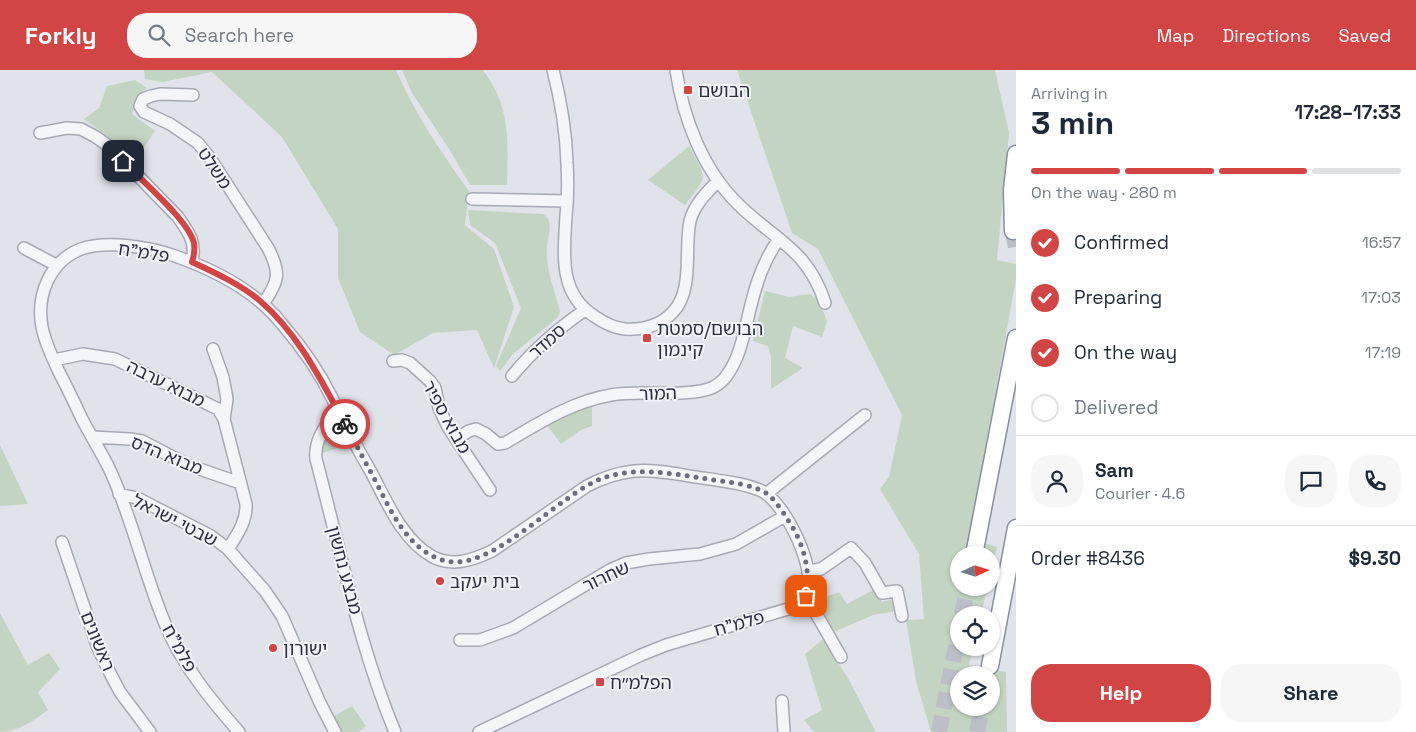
<!DOCTYPE html>
<html lang="en">
<head>
<meta charset="utf-8">
<style>
  body { margin:0; font-family:"Space Grotesk","Noto Sans Hebrew",sans-serif; background:#f6f6f7; color:#1f2937; height:100vh; display:flex; flex-direction:column; font-size:19px; white-space:nowrap }
  * { box-sizing:border-box; margin:0 }
  p { font-size:16px; color:#747a83 }
  .icon { flex:none; width:28px; height:28px; fill:none; stroke:currentColor; stroke-width:2; stroke-linecap:round; stroke-linejoin:round }
  .map { position:relative; flex:1; overflow:hidden }
  .panel { display:flex; flex-direction:column; background:#fff; width:400px }
  .panel>* { flex:none }
  .needle { width:32px; rotate:86deg }
  .buttons { position:absolute; left:950px; top:476px; display:grid; gap:10px }
  .buttons a { display:grid; place-items:center; width:50px; height:50px; border-radius:50%; background:#fff; box-shadow:0 1px 4px #0004; font-size:25px }
  .pin { position:absolute; display:grid; place-items:center; width:42px; height:42px; color:#fff; margin:-21px; border-radius:10px; box-shadow:0 2px 8px #0006 }
  .courier { position:absolute; display:grid; place-items:center; width:50px; height:50px; margin:-25px; border:4px solid #d14545; border-radius:50%; background:#fff; color:#222; box-shadow:0 1px 6px #0007 }
  .summary em { font-style:normal; font-weight:700 }
  .summary div { display:flex; flex-direction:column-reverse }
  .summary { display:flex; align-items:center; justify-content:space-between; height:85px; padding:0 15px }
  h1 { font-size:32px; font-weight:700; line-height:38px }
  .bar { display:grid; grid-template-columns:repeat(4,1fr); gap:8px 5px; align-content:center; height:60px; padding:0 15px }
  .bar i { height:6px; border-radius:4px; background:#e0e1e3 }
  .bar .on { background:#d14545 }
  .bar p { grid-column:span 4 }
  .line { display:flex; align-items:center; gap:12px; padding:0 15px; border-top:1px solid #e0e1e3 }
  .line div { flex:1 }
  .round { display:grid; place-items:center; flex:none; width:52px; height:52px; border-radius:20px; background:#f6f6f7 }
  ol { padding:0 15px; list-style:none }
  li { display:flex; align-items:center; gap:15px; height:55px }
  li p { margin-inline-start:auto }
  li .icon { padding:5px; border-radius:50%; background:#d14545; color:#fff; stroke-width:4 }
  li:last-child { color:#747a83 }
  li i { width:28px; height:28px; border:2px solid #e0e1e3; border-radius:50% }
  .cta { display:flex; gap:10px; margin-top:auto; padding:10px 15px }
  .cta a { flex:1; height:58px; border-radius:20px; background:#d14545; color:#fff; font-size:20px; font-weight:700; line-height:58px; text-align:center }
  .cta a+a { background:#f6f6f7; color:#1f2937 }
  header { display:flex; align-items:center; gap:30px; box-sizing:border-box; height:70px; padding:0 25px; background:#d14545; color:#fff }
  header strong { font-size:24px }
  nav { display:flex; gap:28px; margin-inline-start:auto; font-size:18px }
  .search { width:350px; height:45px; background:#f6f6f7; display:flex; align-items:center; gap:12px; box-sizing:border-box; padding:0 18px; border-radius:20px; color:#747a83; font-size:19px }
  main { display:flex; flex:1; min-height:0 }
  .map>svg:first-child { display:block }
</style>
</head>
<body>
<header>
<strong>Forkly</strong>
<div class="search"><svg class="icon" aria-label="search" viewBox="0 0 24 24"><circle cx="10" cy="10" r="6"/><path d="M15 15l6 6"/></svg>Search here</div>
<nav><a>Map</a><a>Directions</a><a>Saved</a></nav>
</header>
<main>
<div class="map">
<svg width="1016" height="662" viewBox="0 0 1016 662">
  <rect width="100%" height="100%" fill="#e1e3ea"/>
  <!-- green -->
  <path fill="#c4d4c2" fill-rule="evenodd" d="M144,0H396C415,44 441,82 469,121L465,155L494,179L514,237L494,298L477,260L433,263L394,285L360,262L338,208V159L282,67L212,2L163,12L145,9Z
    M402,0H483C511,37 508,71 507,115H470L451,82L412,23Z
    M737,0H995L1009,63L997,190L1016,194V209L969,468L997,477L991,500V485H959V518H987L981,545H959V578H973L969,595L1006,602L1007,662H931L916,611L906,550L924,549L919,484L880,419L889,407L902,345L818,179L792,163ZM959,605H991V638H959Z
    M135,10L147,18L139,25L132,44L155,61L134,93L111,69L84,49L99,38L107,16Z
    M689,76C707,110 709,104 685,135L648,110Z
    M468,140L543,144C555,152 548,164 547,176C545,199 555,220 560,242L557,248L513,284L500,301L496,296L521,238L495,173L470,155Z
    M765,221L789,227L810,224L819,230L827,251L822,267L793,256L785,288L803,298L771,319V287L768,276L753,271Z
    M592,335V356L581,360L561,374L546,354L580,338Z
    M337,352L348,375L322,383C322,371 327,358 337,352Z
    M0,375L28,434L0,436Z
    M875,519L882,532L894,529L896,541L873,545L834,562L817,530L839,522L847,534Z
    M0,543L28,595L49,583L60,599L38,622L48,640C33,651 18,662 0,662Z
    M823,569L848,608L876,662H814L804,650L822,640L805,584Z
    M352,636L366,656L359,662H342L334,646Z"/>
  <g fill="none" stroke-linecap="round" stroke-linejoin="round">
    <!-- highway-tunnel -->
    <path stroke="#bcbfc8" stroke-width="16" stroke-dasharray="16 8" stroke-linecap="butt" d="M1013,161L1016,178
      M962,545L967,518
      M939,662L959,561
      M977,662L982,638"/>
    <!-- minor casing -->
    <g stroke="#a6a9b4" stroke-width="14">
      <path id="minor" d="M553,0C561,31 566,61 567,93C568,111 568,129 566,146C564,183 558,223 594,246C604,253 613,258 625,259C643,260 660,256 673,242C694,220 684,179 690,151C694,135 707,122 718,111
        M676,0C683,48 703,100 738,134C774,170 808,179 825,233
        M193,25L160,24L151,26L143,29L140,36L144,42L170,54L198,73L210,88L268,178C281,203 279,211 263,234
        M40,63L67,58L81,59L96,67L110,77L178,147C190,164 196,172 192,192
        M472,129L567,131
        M24,178L56,195
        M213,279L223,307L227,329L224,349
        M54,290L83,284L115,289L218,339L224,349L246,434C247,451 237,465 228,479
        M393,291L402,290L410,293L430,311L435,318L439,338L448,357L490,420
        M512,306C534,279 556,260 585,240
        M337,340C326,356 314,369 316,389C340,479 359,576 395,662
        M92,367L130,369L142,371L188,395L240,413
        M456,369L469,361L476,359L486,364L498,374L505,373C539,353 571,332 611,325C641,320 677,327 705,320C715,318 724,311 729,302C738,289 742,272 746,256C753,225 760,195 779,169
        M119,424L137,428L211,466L228,479L265,521L282,546L320,633L335,662
        M766,424L865,345
        M62,472L98,578L110,603L120,622L150,662
        M808,501L821,499L851,478L865,493L882,523L897,521L902,546
        M806,526L841,587
        M460,570H480L513,558L610,500L626,493L649,489L700,484L736,474L785,446
        M782,631L784,662
        M239,662C211,630 183,596 166,556C144,505 133,449 109,398C101,382 91,366 82,349C75,334 68,319 60,304C53,289 45,273 42,257C36,225 50,191 81,179C106,170 150,177 175,186C215,200 255,220 282,254C301,276 319,301 332,328C344,353 357,378 371,402C387,432 402,470 433,487C453,497 473,490 492,481L587,416C602,408 617,403 634,401C657,399 681,405 703,408C722,411 744,413 762,421C785,433 819,501 806,526C803,532 794,536 788,539L666,575L641,585L479,662"/>
    </g>
    <!-- highway casing -->
    <g stroke="#888ea1" stroke-width="19">
      <path id="highway" d="M1013,161L1012,120L1016,84
        M974,485L1016,268
        M990,596L1016,458"/>
    </g>
    <!-- minor -->
    <use href="#minor" stroke="#f4f5f8" stroke-width="11"/>
    <!-- highway -->
    <use href="#highway" stroke="#fff" stroke-width="16"/>
  </g>
  <g fill="none" stroke-linecap="round" stroke-linejoin="round">
    <!-- done -->
    <path stroke="#696d7d" stroke-width="5" stroke-dasharray="0 9" d="M345,354C355,372 364,390 374,408C390,439 408,482 446,491C492,502 559,424 603,408C638,396 673,404 708,409C726,412 756,414 770,426C777,433 783,442 788,450C803,472 811,499 806,526"/>
    <!-- route -->
    <path stroke="#d14545" stroke-width="6" d="M123,91C141,110 188,150 194,173C195,180 194,186 192,192C215,203 240,214 259,230C298,263 321,310 345,354"/>
  </g>
  <!-- markers -->
  <g fill="#d14545" stroke="#f1f3f7" stroke-width="2">
    <rect x="683" y="15" width="10" height="10" rx="2.5"/>
    <rect x="642" y="263" width="10" height="10" rx="2.5"/>
    <circle cx="440" cy="511" r="5"/>
    <circle cx="273" cy="578" r="5"/>
    <rect x="595" y="607" width="10" height="10" rx="2.5"/>
  </g>
  <g text-anchor="middle" dominant-baseline="central" stroke-width="4" stroke-linejoin="round" paint-order="stroke">
    <!-- poi labels -->
    <g font-size="18" fill="#292e42" stroke="#f1f3f7" text-anchor="start">
      <text x="698" y="20">הבושם</text>
      <text x="657" y="258">הבושם/סמטת<tspan x="657" dy="21">קינמון</tspan></text>
      <text x="450" y="511">בית יעקב</text>
      <text x="283" y="578">ישורון</text>
      <text x="610" y="612">הפלמ״ח</text>
    </g>
    <!-- street labels -->
    <g font-size="18" fill="#292e42" stroke="#f1f3f7">
      <text transform="translate(215 98) rotate(56)">משלט</text>
      <text transform="translate(144 182) rotate(9)">פלמ"ח</text>
      <text transform="translate(547 271) rotate(-42)">סמדר</text>
      <text transform="translate(166 313) rotate(26)">מבוא ערבה</text>
      <text transform="translate(658 323) rotate(-2)">המור</text>
      <text transform="translate(447 347) rotate(61)">מבוא ספיר</text>
      <text transform="translate(167 385) rotate(22)">מבוא הדס</text>
      <text transform="translate(175 450) rotate(27)">שבטי ישראל</text>
      <text transform="translate(345 500) rotate(75)">מבצע נחשון</text>
      <text transform="translate(606 506) rotate(-25)">שחרור</text>
      <text transform="translate(739 553) rotate(-16)">פלמ"ח</text>
      <text transform="translate(98 571) rotate(68)">ראשונים</text>
      <text transform="translate(180 578) rotate(61)">פלמ"ח</text>
    </g>
  </g>
</svg>
<div class="buttons">
<a><svg class="needle" viewBox="-14 -14 28 28"><path d="M0-13l5 13h-10z" fill="#e53935"/><path d="M0 13l5-13h-10z" fill="#747a83"/></svg></a>
<a><svg class="icon" aria-label="locate" viewBox="0 0 24 24"><circle cx="12" cy="12" r="6"/><path d="M12 2v4M12 18v4M2 12h4M18 12h4"/></svg></a>
<a><svg class="icon" aria-label="layers" viewBox="0 0 24 24"><path d="M12 4l9 5-9 5-9-5zM3 14l9 5 9-5"/></svg></a>
</div>
<div class="pin" style="left:806px;top:526px;background:#ea580c"><svg class="icon" aria-label="bag" viewBox="0 0 24 24"><path d="M5 8h14l-1 12H6zM9 8a3 3 0 0 1 6 0"/></svg></div>
<div class="pin" style="left:123px;top:91px;background:#1f2937"><svg class="icon" aria-label="home" viewBox="0 0 24 24"><path d="M3 11l9-7 9 7M6 9v11h12V9"/></svg></div>
<div class="courier" style="left:345px;top:354px"><svg class="icon" aria-label="bike" viewBox="0 0 24 24"><circle cx="6" cy="16" r="4"/><circle cx="18" cy="16" r="4"/><path d="M6 16l4-8h5l3 8M10 8l3 8H6M13 5h3"/></svg></div>
</div>
<section class="panel">
<div class="summary"><div><h1>3 min</h1><p>Arriving in</p></div><em>17:28–17:33</em></div>
<div class="bar"><i class="on"></i><i class="on"></i><i class="on"></i><i></i><p>On the way · 280 m</p></div>
<ol>
<li><svg class="icon" aria-label="check" viewBox="0 0 24 24"><path d="M5 12l5 5 9-10"/></svg>Confirmed<p>16:57</p></li>
<li><svg class="icon" aria-label="check" viewBox="0 0 24 24"><path d="M5 12l5 5 9-10"/></svg>Preparing<p>17:03</p></li>
<li><svg class="icon" aria-label="check" viewBox="0 0 24 24"><path d="M5 12l5 5 9-10"/></svg>On the way<p>17:19</p></li>
<li><i></i>Delivered</li>
</ol>
<div class="line" style="height:90px"><a class="round"><svg class="icon" aria-label="person" viewBox="0 0 24 24"><circle cx="12" cy="8" r="4"/><path d="M4 21q1-7 8-7t8 7"/></svg></a><div><b>Sam</b><p>Courier · 4.6</p></div><a class="round"><svg class="icon" aria-label="chat" viewBox="0 0 24 24"><path d="M4 5h16v11H9l-5 4z"/></svg></a><a class="round"><svg class="icon" aria-label="phone" viewBox="0 0 24 24"><path d="M5 4h4l2 5-3 2q2 4 5 5l2-3 5 2v4C11 20 4 13 5 4z"/></svg></a></div>
<div class="line" style="height:65px"><div>Order #8436</div><b>$9.30</b></div>
<div class="cta"><a>Help</a><a>Share</a></div>
</section>
</main>
</body>
</html>
